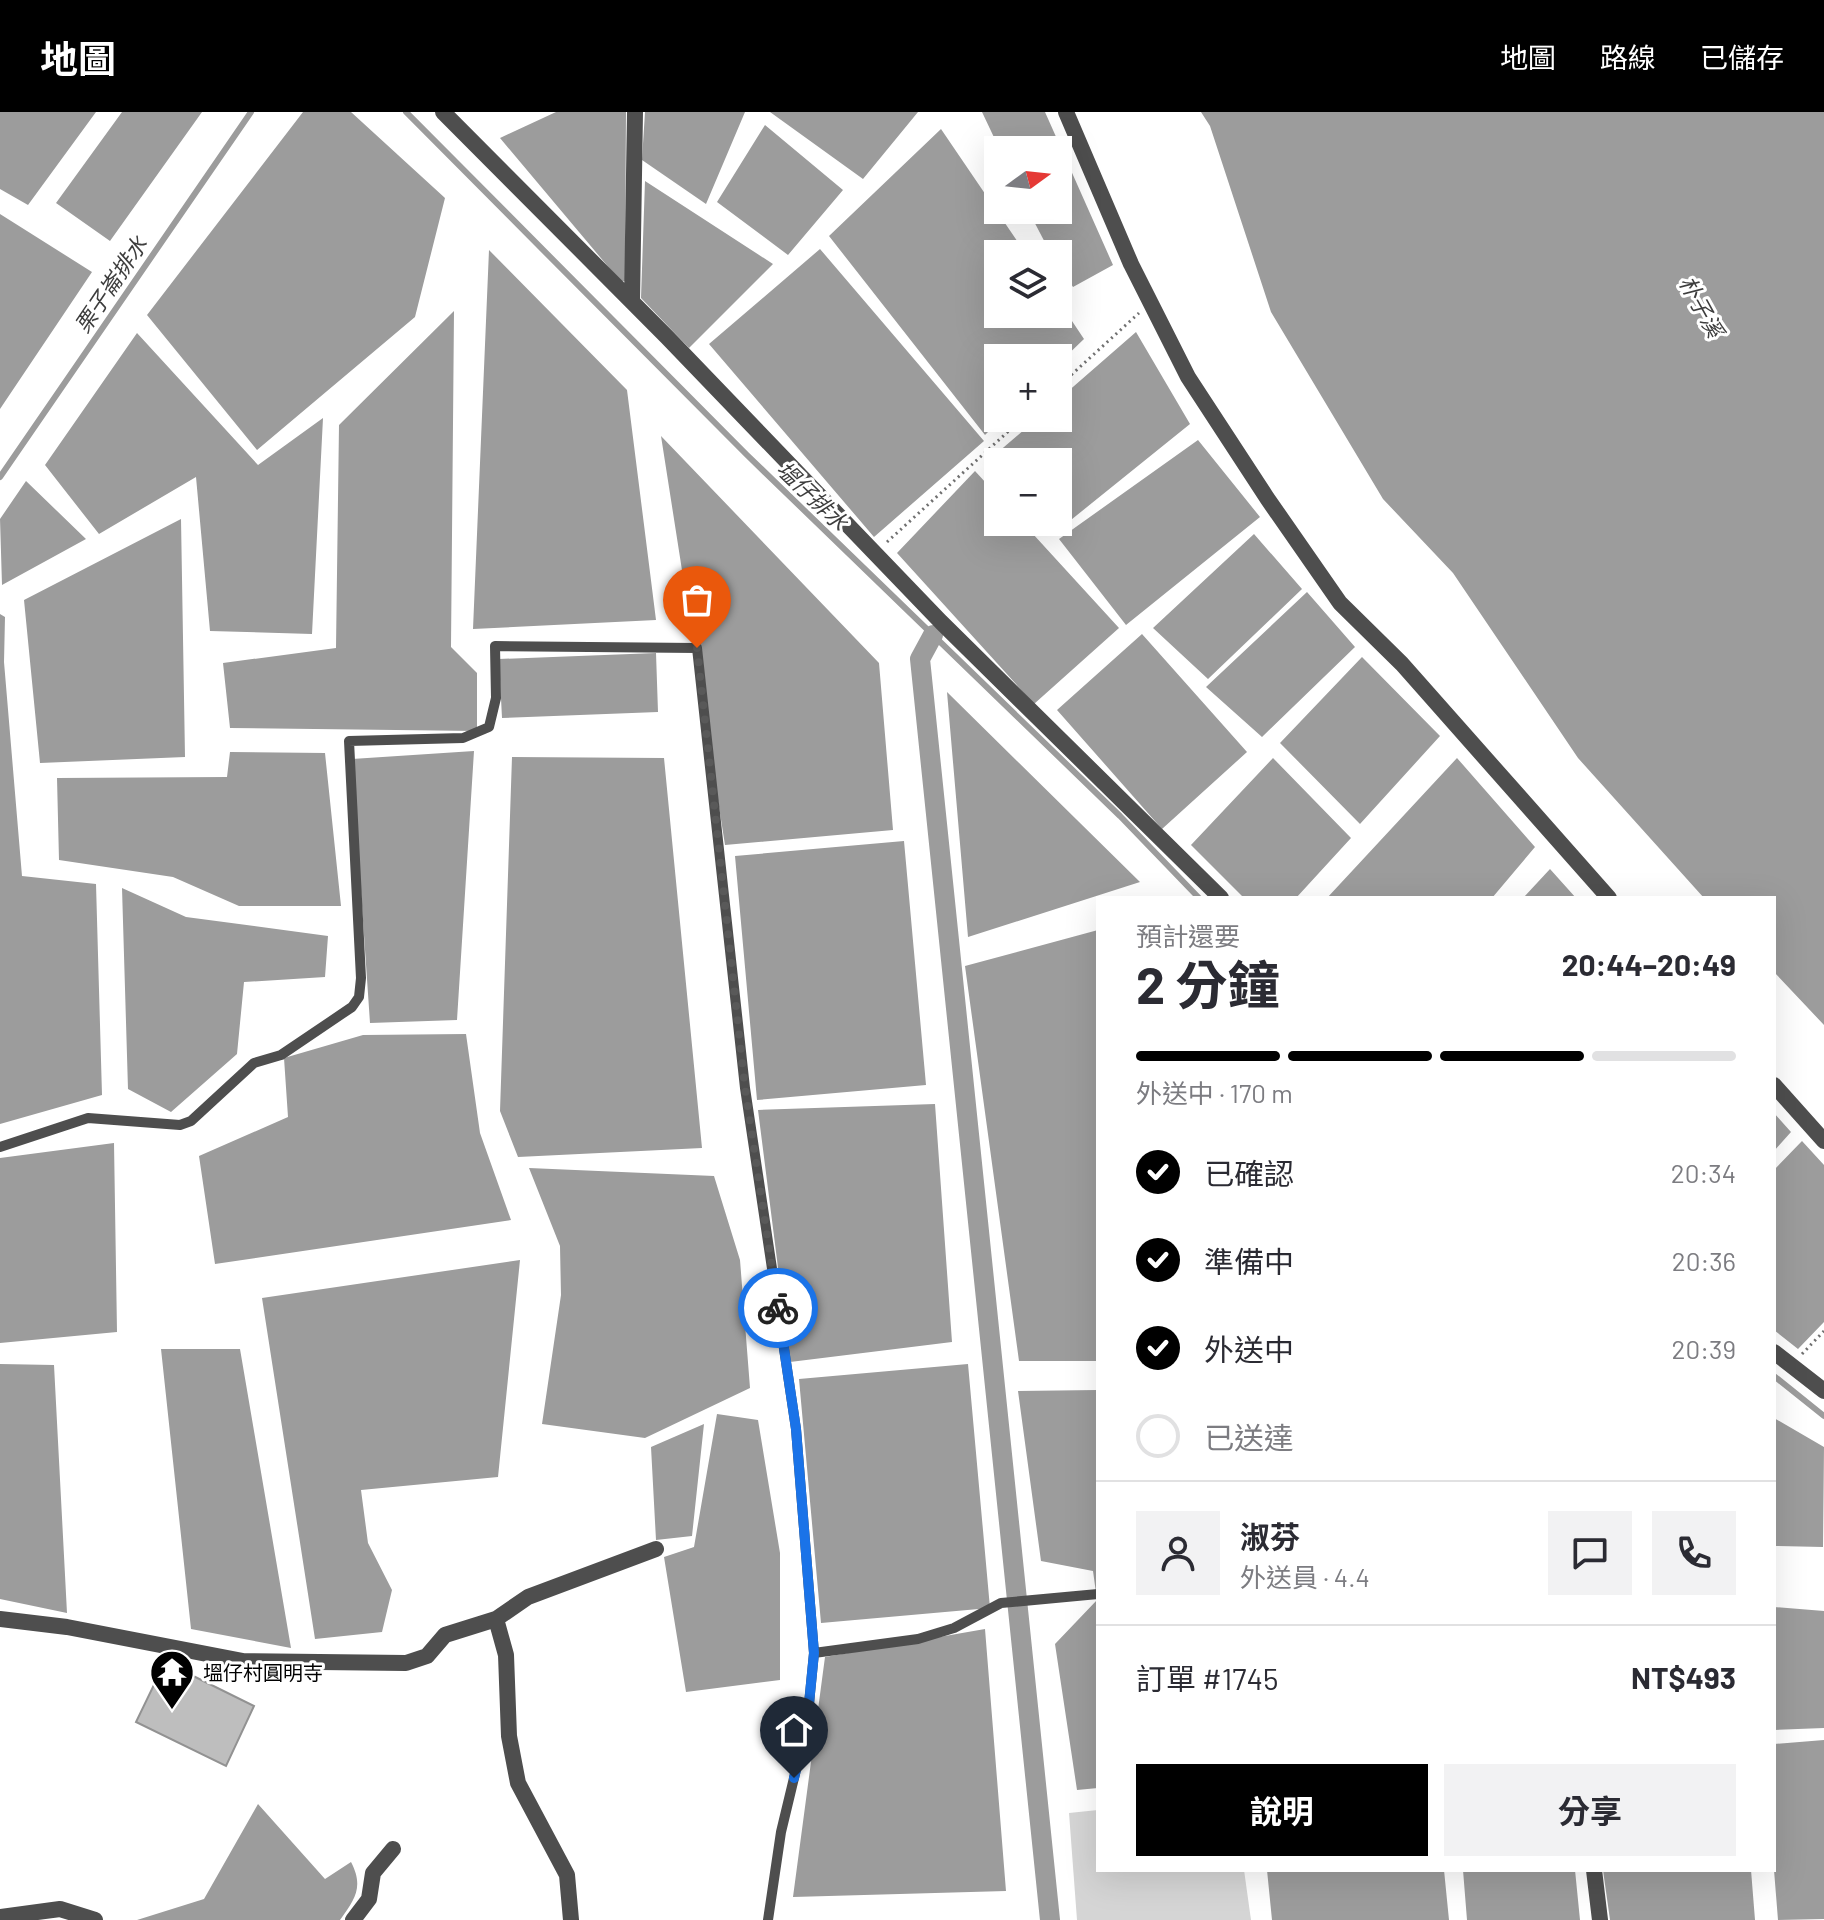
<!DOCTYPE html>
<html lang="zh-TW">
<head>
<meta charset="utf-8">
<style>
  body { margin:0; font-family:Barlow,"Noto Sans TC",sans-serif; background:#f2f2f3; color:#2b2b33; height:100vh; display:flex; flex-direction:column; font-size:30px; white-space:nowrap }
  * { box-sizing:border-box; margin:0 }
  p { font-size:26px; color:#7c7c81 }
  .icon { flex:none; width:44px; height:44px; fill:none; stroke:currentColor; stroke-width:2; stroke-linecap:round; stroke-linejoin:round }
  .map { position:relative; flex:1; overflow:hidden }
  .side { position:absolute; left:1096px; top:784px; width:680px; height:976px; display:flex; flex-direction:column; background:#fff; border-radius:0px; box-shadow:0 8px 32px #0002 }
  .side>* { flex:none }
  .needle { width:52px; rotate:75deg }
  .tools { position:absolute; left:984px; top:24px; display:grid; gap:16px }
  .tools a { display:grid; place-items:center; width:88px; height:88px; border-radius:0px; background:#fff; box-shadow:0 8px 32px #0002; font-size:40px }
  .pin { position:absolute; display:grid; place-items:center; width:68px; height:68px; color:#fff; margin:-82px -34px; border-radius:50% 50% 50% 0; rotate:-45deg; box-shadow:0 0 8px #0007 }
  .pin .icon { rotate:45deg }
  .courier { position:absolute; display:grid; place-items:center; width:80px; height:80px; margin:-40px; border:6px solid #1a73e8; border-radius:50%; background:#fff; color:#222; box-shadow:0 2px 10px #0007 }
  .overview em { font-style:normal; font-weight:700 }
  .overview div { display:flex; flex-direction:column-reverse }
  .overview { display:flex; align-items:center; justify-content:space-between; height:136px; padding:0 40px }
  h1 { font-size:52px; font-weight:700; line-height:60px }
  .bar { display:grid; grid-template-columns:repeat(4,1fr); gap:12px 8px; align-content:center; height:96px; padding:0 40px }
  .bar i { height:10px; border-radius:6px; background:#e1e1e2 }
  .bar .current { background:#000 }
  .bar p { grid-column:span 4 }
  .line { display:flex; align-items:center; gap:20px; padding:0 40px; border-top:2px solid #e1e1e2 }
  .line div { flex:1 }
  .round { display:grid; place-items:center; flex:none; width:84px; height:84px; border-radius:0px; background:#f2f2f3 }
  ol { padding:0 40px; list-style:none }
  li { display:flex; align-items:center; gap:24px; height:88px }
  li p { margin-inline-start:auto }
  li .icon { padding:8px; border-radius:50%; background:#000; color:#fff; stroke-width:4 }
  li:last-child { color:#7c7c81 }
  li i { width:44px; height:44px; border:4px solid #e1e1e2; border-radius:50% }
  .cta { display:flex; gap:16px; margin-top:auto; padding:16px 40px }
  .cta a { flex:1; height:92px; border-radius:0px; background:#000; color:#fff; font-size:32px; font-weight:700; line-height:92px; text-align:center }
  .cta a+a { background:#f2f2f3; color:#2b2b33 }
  header { display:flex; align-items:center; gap:48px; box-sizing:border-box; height:112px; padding:0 40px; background:#000; color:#fff }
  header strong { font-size:38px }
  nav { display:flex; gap:44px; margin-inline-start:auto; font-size:28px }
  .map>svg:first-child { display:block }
</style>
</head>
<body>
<header>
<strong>地圖</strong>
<nav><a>地圖</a><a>路線</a><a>已儲存</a></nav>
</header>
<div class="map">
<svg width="1824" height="1808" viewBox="0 0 1824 1808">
  <rect width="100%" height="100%" fill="#fff"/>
  <!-- green -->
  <path fill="#d5d5d5" d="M1098,1698V1758H1244L1251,1808H1077L1069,1701Z"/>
  <!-- water -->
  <path fill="#9c9c9c" d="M0,0H96L28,93L0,77Z
    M122,0H202L110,129L56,91Z
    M303,0H351L445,86L415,205L257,338L147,203Z
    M556,0H626L625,169L621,170L500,26Z
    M645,0H745L706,92L642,48Z
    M770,0H918L863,67Z
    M982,0H1045L1113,153L1073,175L1058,152V142H1051L1028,98H1058V38H1000Z
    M1201,0H1824V913L1774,860V786H1704L1578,646L1453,461L1383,387L1271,200L1210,14Z
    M765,13L843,78L788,143L717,90Z
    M941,17L1026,142H998V202H1058V188L1084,227L1058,252V246H998V306H1002L985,323L829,124Z
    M645,69L773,152L689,236L641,186Z
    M0,102L92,160L0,297Z
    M820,137L984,329L874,425L709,232Z
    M489,138L627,278L656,508L473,517Z
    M454,199L451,535L477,561V619L230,616L223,551L336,536L339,313Z
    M1136,220L1190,312L1056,420L1047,410H1058V350H998V355L990,347L1038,306H1058V288Z
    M137,221L258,353L323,306L312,522L210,519L196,365L99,422L45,353Z
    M661,324L879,551L893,718L725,733Z
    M1198,328L1260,405L1126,513L1059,427Z
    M975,359L998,384V410H1022L1119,516L1034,592L897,441Z
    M26,369L86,427L2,473L0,407Z
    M181,407L185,645L40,651L24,488Z
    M1254,422L1302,477L1208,567L1153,516Z
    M1307,480L1355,535L1262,625L1206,575Z
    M0,502L5,505L4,550L22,764L96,772L102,983L0,1012Z
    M1142,522L1247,640L1162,717L1057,598Z
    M656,541L658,600L502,606L499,547Z
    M1362,545L1440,624L1360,712L1280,631Z
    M947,580L1140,770L968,825Z
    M474,639L457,908L370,911L352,647Z
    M230,640L325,641L341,794H239L173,765L59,748L57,666L227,665Z
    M512,645L664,646L702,1036L518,1045L500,999Z
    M1273,646L1351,726L1296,786H1244L1191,733Z
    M1457,646L1535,735L1492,786H1327Z
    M904,729L926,973L757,988L735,744Z
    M1550,757L1576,786H1523Z
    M122,776L186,805L328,824L325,865L244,870L237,942L171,1000L128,977Z
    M1098,818V1249H1019L965,854Z
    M466,922L480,1021L511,1108L215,1152L199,1044L288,1005L284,946L363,923Z
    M935,992L952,1230L790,1250L758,998Z
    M1774,1001L1791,1020L1774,1039Z
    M1802,1029L1824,1053V1210L1798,1237L1774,1218V1058Z
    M114,1031L117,1220L0,1231V1046Z
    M529,1056L714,1064L740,1148L750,1276L645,1326L542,1312L561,1183L560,1134Z
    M520,1148L498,1365L361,1378L368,1431L392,1478L382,1520L315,1527L262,1186Z
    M161,1237H240L291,1536L191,1517Z
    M0,1252L54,1253L67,1501L0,1487Z
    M968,1252L990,1496L821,1511L799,1267Z
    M1098,1278V1676L1077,1678L1055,1532L1097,1488L1093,1459L1041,1449L1018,1279Z
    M717,1302L758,1308L780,1441V1568L686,1580L664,1445L694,1435Z
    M1774,1306L1824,1335L1823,1435L1774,1434Z
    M704,1312L692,1424L656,1428L651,1335Z
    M1774,1495L1824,1499V1616L1774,1618Z
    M985,1517L1006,1779L793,1785L825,1545Z
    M1824,1628V1807L1778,1808L1774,1758V1632Z
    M258,1692L325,1767L351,1750C364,1775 355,1787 340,1808H137L204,1787Z
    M1267,1758H1444L1449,1808H1272Z
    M1463,1758H1575L1580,1808H1467Z
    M1603,1758H1751L1755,1808H1610Z"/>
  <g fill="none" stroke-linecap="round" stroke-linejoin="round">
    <!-- stream -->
    <path stroke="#9c9c9c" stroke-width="6" d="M406,0L747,343L1120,704L1199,786
      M0,365L251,0
      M1774,1264L1824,1304"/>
    <!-- canal -->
    <path stroke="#9c9c9c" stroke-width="20" d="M933,523L920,547L1050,1808"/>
  </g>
  <!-- building -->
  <path fill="#bebebe" stroke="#929292" stroke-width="2" d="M165,1550L254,1594L226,1654L136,1610Z"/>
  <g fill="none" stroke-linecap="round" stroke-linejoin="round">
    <!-- path -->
    <path stroke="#707070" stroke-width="3" stroke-dasharray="2 4" stroke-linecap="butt" d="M1058,275L1139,201
      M887,430L1023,306
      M1802,1242L1824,1219"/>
    <!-- lane -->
    <path stroke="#4e4e4e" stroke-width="10" d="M0,1035L88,1006L180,1013L191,1009L254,951L281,943L352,895L359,885L361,866L349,629L463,626L489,615L496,586L495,534L697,536L745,976L796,1317L814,1541L807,1612L781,1720L768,1808
      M814,1541L918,1527L954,1516L1001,1491L1098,1482"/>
    <!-- street -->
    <path stroke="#4e4e4e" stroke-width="16" d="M443,0L667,225L941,510L1221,786
      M1066,0L1131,152L1188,265L1267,386L1340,491L1402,552L1609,786
      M632,189L635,0
      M1774,973L1824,1029
      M1774,1240L1824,1279
      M0,1507L67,1515L243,1549L406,1551L427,1544L445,1523L496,1507L528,1485L656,1437
      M496,1507L506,1543L509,1624L518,1671L567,1763L571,1808
      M1594,1758L1600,1808
      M0,1805L60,1797L95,1808
      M353,1808L369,1787L373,1761L393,1737"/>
  </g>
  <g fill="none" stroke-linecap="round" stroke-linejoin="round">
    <!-- done -->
    <path stroke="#595959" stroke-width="8" stroke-dasharray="0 14.4" d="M697,536L745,976L778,1196"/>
    <!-- route -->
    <path stroke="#1a73e8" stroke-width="10" d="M778,1196L796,1317L814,1541L807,1612L794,1666"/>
  </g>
  <!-- icons -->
  <defs>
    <g id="temple-pin" transform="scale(2.3)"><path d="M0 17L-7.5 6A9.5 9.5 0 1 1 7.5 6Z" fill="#000" stroke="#fff"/><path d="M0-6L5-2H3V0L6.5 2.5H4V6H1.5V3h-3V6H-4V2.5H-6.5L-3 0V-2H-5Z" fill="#fff"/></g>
  </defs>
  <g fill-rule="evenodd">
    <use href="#temple-pin" x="172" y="1560"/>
  </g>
  <g text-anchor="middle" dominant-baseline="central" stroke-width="6" stroke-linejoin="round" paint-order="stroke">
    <!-- poi labels -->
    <g font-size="20" fill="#000" stroke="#fff" text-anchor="start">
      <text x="203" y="1560">塭仔村圓明寺</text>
    </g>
    <!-- water labels -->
    <g font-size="22" font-style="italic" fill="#3d3d3d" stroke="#fff">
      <text transform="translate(110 172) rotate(-56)">栗子崙排水</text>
      <text transform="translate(1702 194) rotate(61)">朴子溪</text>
      <text transform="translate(813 383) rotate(44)">塭仔排水</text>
    </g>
  </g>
</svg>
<div class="tools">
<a><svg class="needle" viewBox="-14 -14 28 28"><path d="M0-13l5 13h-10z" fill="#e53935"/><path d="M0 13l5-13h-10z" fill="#7c7c81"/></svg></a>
<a><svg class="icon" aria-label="layers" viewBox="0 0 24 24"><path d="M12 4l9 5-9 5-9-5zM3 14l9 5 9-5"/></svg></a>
<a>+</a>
<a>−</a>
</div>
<div class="pin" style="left:697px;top:536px;background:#ea580c"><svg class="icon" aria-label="bag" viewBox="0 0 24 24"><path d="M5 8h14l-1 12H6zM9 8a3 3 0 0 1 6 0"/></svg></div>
<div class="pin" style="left:794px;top:1666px;background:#1f2937"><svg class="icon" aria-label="home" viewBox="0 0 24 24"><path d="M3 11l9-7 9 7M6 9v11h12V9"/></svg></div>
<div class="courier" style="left:778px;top:1196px"><svg class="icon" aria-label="bike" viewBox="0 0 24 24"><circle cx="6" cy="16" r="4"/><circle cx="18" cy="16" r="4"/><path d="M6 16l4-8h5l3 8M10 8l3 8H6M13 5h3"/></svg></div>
<section class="side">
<div class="overview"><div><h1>2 分鐘</h1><p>預計還要</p></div><em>20:44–20:49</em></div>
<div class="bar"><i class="current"></i><i class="current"></i><i class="current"></i><i></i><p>外送中 · 170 m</p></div>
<ol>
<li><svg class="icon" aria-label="check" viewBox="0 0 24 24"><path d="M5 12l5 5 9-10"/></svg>已確認<p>20:34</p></li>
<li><svg class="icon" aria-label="check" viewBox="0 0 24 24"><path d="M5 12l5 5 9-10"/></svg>準備中<p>20:36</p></li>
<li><svg class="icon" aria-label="check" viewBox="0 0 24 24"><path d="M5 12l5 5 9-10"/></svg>外送中<p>20:39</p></li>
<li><i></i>已送達</li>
</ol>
<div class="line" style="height:144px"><a class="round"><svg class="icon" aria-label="person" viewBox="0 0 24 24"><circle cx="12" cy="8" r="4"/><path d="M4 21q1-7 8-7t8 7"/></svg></a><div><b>淑芬</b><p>外送員 · 4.4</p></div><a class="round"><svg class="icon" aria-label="chat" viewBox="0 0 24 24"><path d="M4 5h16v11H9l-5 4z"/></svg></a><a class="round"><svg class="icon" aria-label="phone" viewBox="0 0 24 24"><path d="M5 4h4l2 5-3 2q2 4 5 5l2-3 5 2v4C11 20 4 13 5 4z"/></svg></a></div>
<div class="line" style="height:104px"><div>訂單 #1745</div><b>NT$493</b></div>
<div class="cta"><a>說明</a><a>分享</a></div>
</section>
</div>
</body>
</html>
